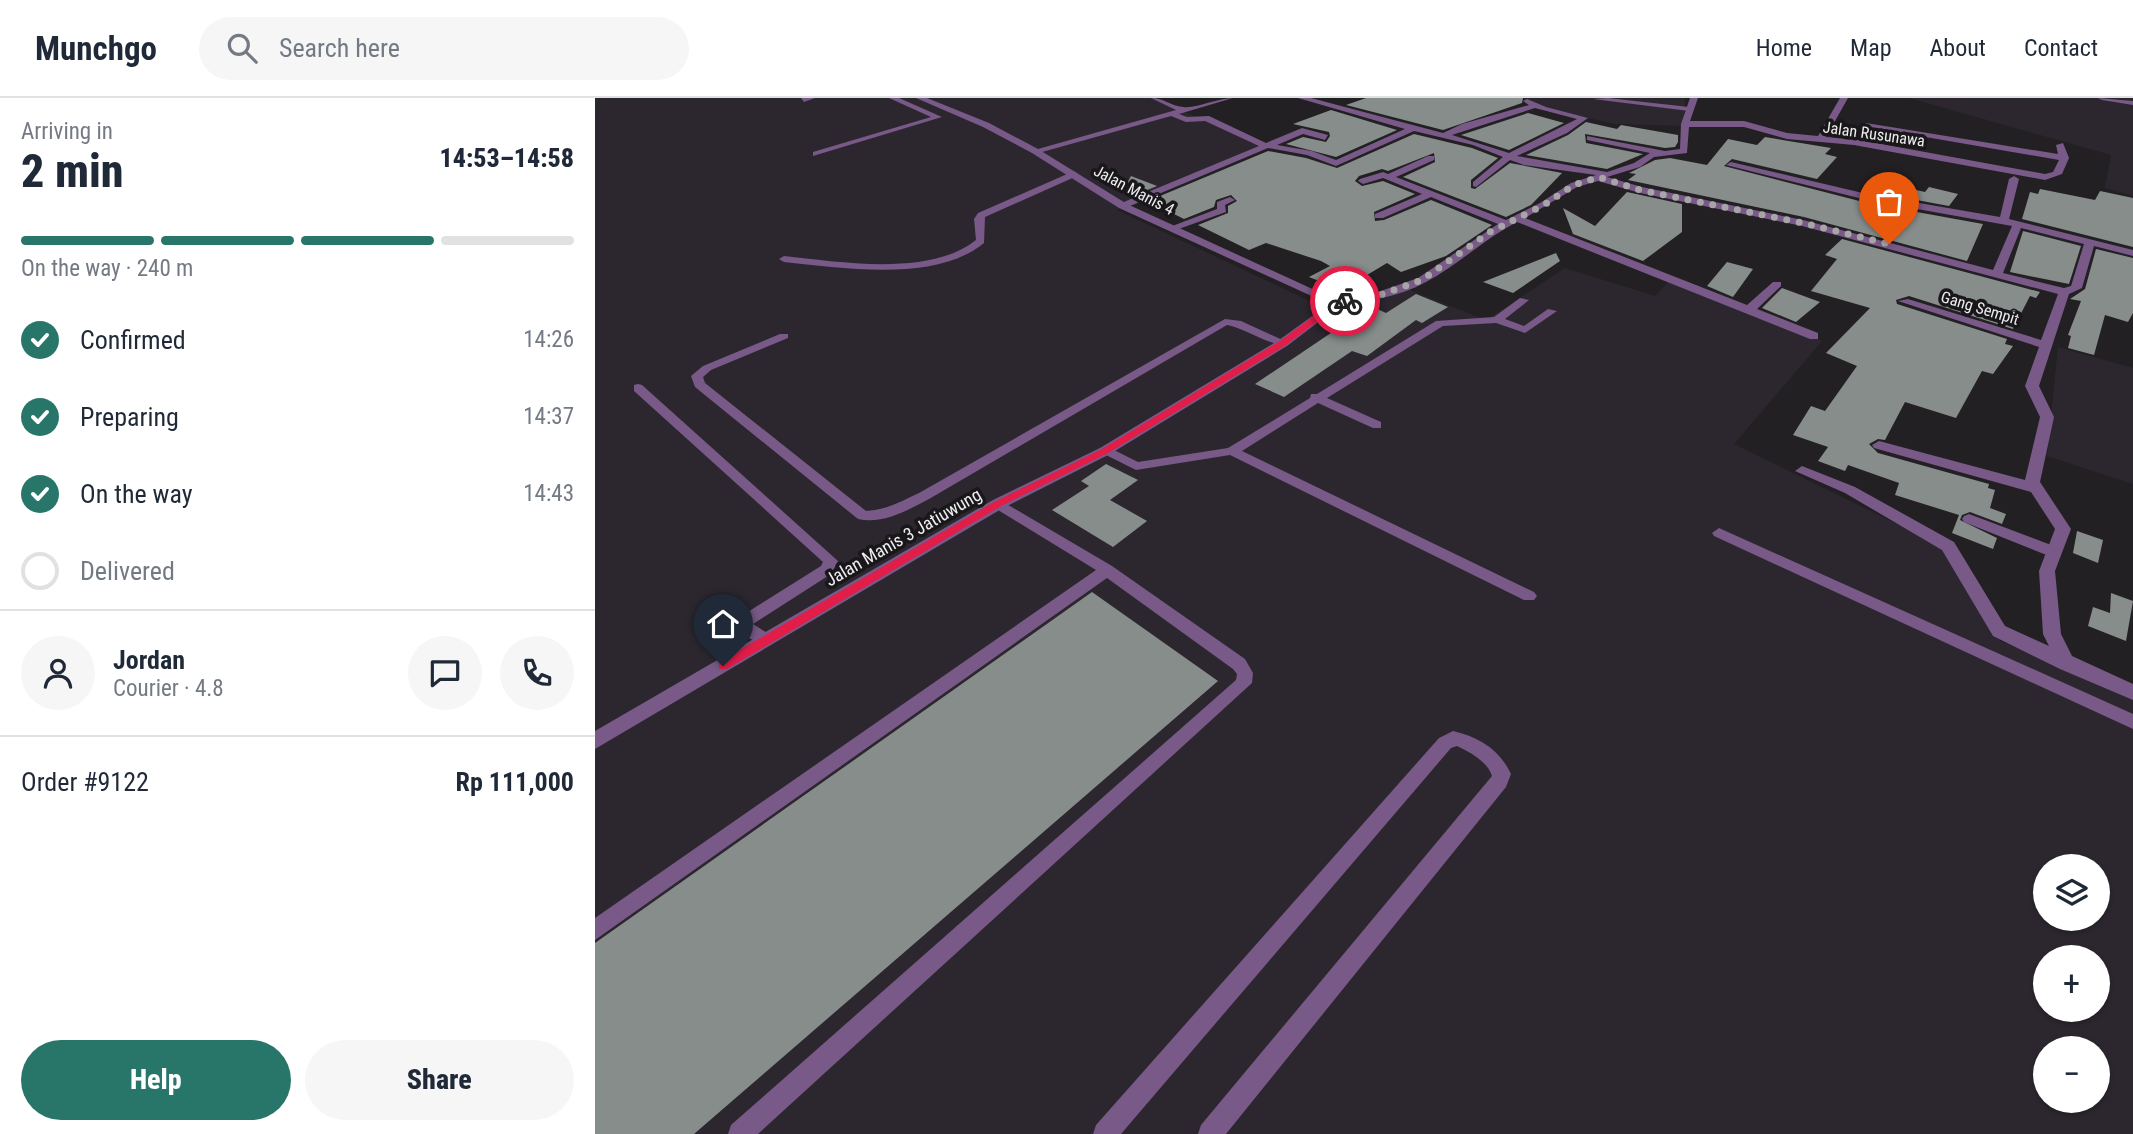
<!DOCTYPE html>
<html lang="en">
<head>
<meta charset="utf-8">
<style>
  body { margin:0; font-family:"Roboto Condensed",sans-serif; background:#f6f6f7; color:#1f2937; height:100vh; display:flex; flex-direction:column; font-size:26px; white-space:nowrap }
  * { box-sizing:border-box; margin:0 }
  p { font-size:23px; color:#747a83 }
  .icon { flex:none; width:38px; height:38px; fill:none; stroke:currentColor; stroke-width:2; stroke-linecap:round; stroke-linejoin:round }
  .map { position:relative; flex:1; overflow:hidden }
  .details { display:flex; flex-direction:column; background:#fff; width:595px }
  .details>* { flex:none }
  .tools { position:absolute; left:1438px; top:756px; display:grid; gap:14px }
  .tools a { display:grid; place-items:center; width:77px; height:77px; border-radius:50%; background:#fff; box-shadow:0 2px 5px #0004; font-size:35px }
  .pin { position:absolute; display:grid; place-items:center; width:60px; height:60px; color:#fff; margin:-72px -30px; border-radius:50% 50% 50% 0; rotate:-45deg; box-shadow:0 0 7px #0007 }
  .pin .icon { rotate:45deg }
  .courier { position:absolute; display:grid; place-items:center; width:70px; height:70px; margin:-35px; border:5px solid #e11d48; border-radius:50%; background:#fff; color:#222; box-shadow:0 2px 9px #0007 }
  .overview em { font-style:normal; font-weight:800 }
  .overview div { display:flex; flex-direction:column-reverse }
  .overview { display:flex; align-items:center; justify-content:space-between; height:119px; padding:0 21px }
  h1 { font-size:46px; font-weight:800; line-height:52px }
  .bar { display:grid; grid-template-columns:repeat(4,1fr); gap:10px 7px; align-content:center; height:84px; padding:0 21px }
  .bar i { height:9px; border-radius:5px; background:#e0e1e3 }
  .bar .on { background:#28766a }
  .bar p { grid-column:span 4 }
  .line { display:flex; align-items:center; gap:18px; padding:0 21px; border-top:2px solid #e0e1e3 }
  .line div { flex:1 }
  .round { display:grid; place-items:center; flex:none; width:74px; height:74px; border-radius:37px; background:#f6f6f7 }
  ol { padding:0 21px; list-style:none }
  li { display:flex; align-items:center; gap:21px; height:77px }
  li p { margin-inline-start:auto }
  li .icon { padding:7px; border-radius:50%; background:#28766a; color:#fff; stroke-width:4 }
  li:last-child { color:#747a83 }
  li i { width:38px; height:38px; border:4px solid #e0e1e3; border-radius:50% }
  .primary-button { display:flex; gap:14px; margin-top:auto; padding:14px 21px }
  .primary-button a { flex:1; height:80px; border-radius:42px; background:#28766a; color:#fff; font-size:28px; font-weight:800; line-height:80px; text-align:center }
  .primary-button a+a { background:#f6f6f7; color:#1f2937 }
  header { display:flex; align-items:center; gap:42px; box-sizing:border-box; height:98px; padding:0 35px; background:#fff; border-bottom:2px solid #e0e1e3 }
  header strong { font-size:33px }
  nav { display:flex; gap:38px; margin-inline-start:auto; font-size:24px }
  .search { width:490px; height:63px; background:#f6f6f7; display:flex; align-items:center; gap:18px; box-sizing:border-box; padding:0 24px; border-radius:38px; color:#747a83; font-size:26px }
  main { display:flex; flex:1; min-height:0 }
  .map>svg:first-child { display:block }
</style>
</head>
<body>
<header>
<strong>Munchgo</strong>
<div class="search"><svg class="icon" aria-label="search" viewBox="0 0 24 24"><circle cx="10" cy="10" r="6"/><path d="M15 15l6 6"/></svg>Search here</div>
<nav><a>Home</a><a>Map</a><a>About</a><a>Contact</a></nav>
</header>
<main>
<section class="details">
<div class="overview"><div><h1>2 min</h1><p>Arriving in</p></div><em>14:53–14:58</em></div>
<div class="bar"><i class="on"></i><i class="on"></i><i class="on"></i><i></i><p>On the way · 240 m</p></div>
<ol>
<li><svg class="icon" aria-label="check" viewBox="0 0 24 24"><path d="M5 12l5 5 9-10"/></svg>Confirmed<p>14:26</p></li>
<li><svg class="icon" aria-label="check" viewBox="0 0 24 24"><path d="M5 12l5 5 9-10"/></svg>Preparing<p>14:37</p></li>
<li><svg class="icon" aria-label="check" viewBox="0 0 24 24"><path d="M5 12l5 5 9-10"/></svg>On the way<p>14:43</p></li>
<li><i></i>Delivered</li>
</ol>
<div class="line" style="height:126px"><a class="round"><svg class="icon" aria-label="person" viewBox="0 0 24 24"><circle cx="12" cy="8" r="4"/><path d="M4 21q1-7 8-7t8 7"/></svg></a><div><b>Jordan</b><p>Courier · 4.8</p></div><a class="round"><svg class="icon" aria-label="chat" viewBox="0 0 24 24"><path d="M4 5h16v11H9l-5 4z"/></svg></a><a class="round"><svg class="icon" aria-label="phone" viewBox="0 0 24 24"><path d="M5 4h4l2 5-3 2q2 4 5 5l2-3 5 2v4C11 20 4 13 5 4z"/></svg></a></div>
<div class="line" style="height:91px"><div>Order #9122</div><b>Rp 111,000</b></div>
<div class="primary-button"><a>Help</a><a>Share</a></div>
</section>
<div class="map">
<svg width="1538" height="1036" viewBox="0 0 1538 1036">
  <rect width="100%" height="100%" fill="#222023"/>
  <!-- built -->
  <path fill="#2c272f" fill-rule="evenodd" d="M0,0H558L668,48L522,112L742,216L764,204L812,191L891,222L970,170L1060,198L1078,179L1227,243L1139,346L1365,457V476L1405,543L1538,598V1036H0ZM1451,768H1503V821H1451ZM1451,859H1503V912H1451ZM1451,950H1503V1003H1451Z
    M929,0H1090L1089,28L1021,26L941,9Z
    M1314,0H1538V98L1510,90L1516,57Z
    M1463,249L1538,270V386L1452,358Z"/>
  <!-- building -->
  <path fill="#878d8b" d="M771,0H928L927,5L848,32L751,7Z
    M736,12L802,32L741,59L691,46L708,39L731,44L735,38L734,34L698,26Z
    M933,15L969,25L914,52L866,37Z
    M991,24L1022,31L1026,27L1083,37V44L1080,49L1070,50L990,36L991,45L1048,56L1012,71L931,57L973,37Z
    M819,36L877,50L903,60L876,82V90L880,91L915,65L967,75L936,107L911,119L808,79L840,64L839,55L793,73L787,71L764,78L760,83L767,88L788,83L820,96L779,114L780,123L789,122L836,102L897,127L851,158L806,174L792,165L747,192L714,179L735,168L726,163L671,145L654,152L603,127L633,115V108L642,103L636,97L621,102L619,109L589,121L553,103L673,53L711,60L742,70Z
    M1170,39L1236,50L1230,56L1242,59L1222,81L1137,61L1129,68L1272,105L1388,126L1372,163L1209,119L1033,82L1041,76L1034,75L1060,62L1075,60L1112,67L1133,41L1162,47Z
    M536,78L562,88L540,97L529,91Z
    M1308,89L1330,94L1334,89L1363,96L1354,108L1300,98Z
    M1445,91L1500,102L1505,93L1538,100V149L1427,121L1435,94L1443,96Z
    M1032,94L1087,106V134L1048,163L978,136L968,110L1000,128Z
    M1428,133L1486,148L1474,186L1415,174Z
    M1247,141L1445,194L1441,200L1435,198L1418,231L1314,198L1301,202L1302,206L1412,241L1410,246L1418,248L1398,276L1387,273L1361,320L1310,304L1290,342L1283,341L1274,346L1283,355L1394,386L1393,390L1400,392L1395,410L1411,416L1407,426L1375,414L1367,417L1365,422L1402,440L1398,451L1357,435L1364,417L1300,397L1304,385L1253,367L1250,373L1223,363L1233,349L1198,337L1216,308L1230,313L1262,268L1231,255L1275,210L1216,193L1242,161L1230,157Z
    M1501,151L1538,160V215L1533,224L1510,217L1499,257L1473,250L1476,238L1473,237L1486,203L1475,201L1490,191Z
    M961,155L965,163L918,195L888,184Z
    M1132,164L1158,171L1138,199L1112,188Z
    M1187,190L1225,204L1201,224L1167,210Z
    M821,196L853,209L827,225L821,222L772,258L757,253L689,299L660,286L776,208L791,215Z
    M511,366L543,382L515,402L552,423L518,449L457,412L494,388L486,383Z
    M1482,433L1508,442L1503,465L1478,455Z
    M497,494L623,583L99,1036H0V845Z
    M1516,495L1538,503L1531,543L1493,528L1498,509L1515,515Z"/>
  <g fill="none" stroke-linecap="round" stroke-linejoin="round">
    <!-- service -->
    <path fill="#785987" fill-rule="evenodd" d="M206,0H220L209,4Z
      M294,0H304L347,19L218,58V54L336,19Z
      M1013,0L1094,9L1098,11L1094,13L998,1Z
      M1503,0L1538,3V7L1507,2Z
      M479,73L483,76L482,78L390,119L389,145C340,185 249,170 189,164L184,161L189,158C245,164 335,179 381,142L379,121L383,115Z
      M925,200L934,202L910,221L929,228L953,211L962,213L930,235L901,225L848,228L732,300L786,324V330H778L723,305L647,353L939,494L942,498L939,502H929L635,357L541,372L503,353L505,350H515L543,364L633,350L715,300L716,296H722L841,223L899,219Z
      M630,221L646,223L694,245C682,253 649,229 632,227L334,401C313,412 287,427 263,421L100,289L96,278L108,268L185,236H193V240L116,272L108,279L110,285L271,413C291,412 307,403 324,395Z
      M43,286L47,287L243,463L236,476L158,526L177,538L179,542L177,546H165L145,535L141,524L143,520L226,468L228,464L39,293V287Z
      M403,401L517,468L650,561L658,575L657,585L163,1036H133L136,1027L641,582L642,576L638,571L512,480L0,842V820L501,472L398,409L396,406Z
      M1374,416L1464,450L1466,454L1459,459L1454,458L1369,424L1367,421L1369,418Z
      M1124,430L1538,616V631L1119,438L1117,435Z
      M858,633C884,639 905,652 916,676L911,689L631,1036H603L606,1027L897,678C893,664 875,654 862,648L856,650L526,1036H498L501,1027L844,640Z"/>
    <!-- minor -->
    <path fill="#785987" fill-rule="evenodd" d="M556,0C569,0 576,8 588,9C601,11 622,0 638,0L584,16L592,19L614,18L671,45L707,30L733,37L730,42L708,36L682,47L717,53L741,62L810,31L703,0H716L848,35L867,26L934,7L928,3L932,1L951,9L993,20L972,35L922,58L1012,74L1039,65L1055,55L992,42V38L1070,53L1085,51L1086,26L1095,0H1103L1095,23H1149L1192,35L1223,38L1245,0H1253L1231,39L1259,41L1450,76L1458,74L1464,62L1267,28L1271,25L1463,56L1461,47L1468,45L1474,60L1467,76L1450,82L1259,47L1192,41L1149,29H1094L1092,55L1059,59L1045,69L1012,79L1047,89L1208,122L1398,172L1417,128L1272,102L1131,67L1136,64L1272,96L1405,119L1414,81L1419,78L1424,81L1414,121L1538,152V158L1499,148L1487,190L1474,196L1444,288L1459,319L1445,384L1476,431L1460,473L1466,536L1477,558L1538,586V602L1465,571L1398,538L1347,452L1250,395L1200,373L1207,368L1260,389L1359,444L1410,528L1454,548L1448,536L1444,473L1460,431L1436,394L1279,350L1277,347L1284,343L1430,382L1445,319L1430,288L1444,249L1303,203L1313,201L1446,242L1463,196L1207,128L1045,95L1003,83L982,89L930,120L1152,207L1178,184H1186V188L1162,211L1223,235V241H1215L922,124C889,141 863,167 831,184C804,199 772,203 742,209L736,205L738,203L780,195L823,180L903,126L836,99L788,120H780V116L827,96L788,80L768,86L763,83L765,81L788,74L793,76L833,58H839V62L801,79L911,122L945,105L976,85L1001,77L929,67L915,62L881,89L878,88V84L908,59L878,47L819,33L741,68L712,57L673,50L528,111L523,108L524,106L664,48L610,23L591,24L576,18L440,56L436,53L581,12ZM940,10L982,21L914,55L857,37ZM1426,130L1489,146L1476,188L1469,190L1408,175Z
      M635,99L640,102L630,107L631,114L581,132L572,130L622,111V104Z"/>
    <!-- tertiary -->
    <path fill="#785987" fill-rule="evenodd" d="M321,0H332L394,25L443,51L532,106L748,205L692,248L515,356L408,410L0,651V633L398,402L505,350L684,242L734,206L524,110L437,55L388,29Z"/>
  </g>
  <!-- route -->
  <path fill="#e11d48" d="M750,201L753,205L745,206L691,247L513,355L406,408L132,571H124V564L399,404L507,351L685,243L739,203Z"/>
  <g fill="none" stroke-linecap="round" stroke-linejoin="round">
    <!-- done -->
    <path stroke="#a7a5a8" stroke-width="7" stroke-dasharray="0 12.6" d="M750,203L782,198L827,182L895,134L949,107L979,87L1004,79L1045,92L1208,125L1294,146"/>
  </g>
  <g text-anchor="middle" dominant-baseline="central" stroke-width="7" stroke-linejoin="round" paint-order="stroke">
    <!-- far-street labels -->
    <g font-size="16" fill="#eeedef" stroke="#19171a">
      <text transform="translate(1279 36) rotate(8)">Jalan Rusunawa</text>
      <text transform="translate(539 92) rotate(28)">Jalan Manis 4</text>
      <text transform="translate(1385 210) rotate(17)">Gang Sempit</text>
    </g>
    <!-- street labels -->
    <g font-size="18" fill="#eeedef" stroke="#19171a">
      <text transform="translate(308 439) rotate(-30)">Jalan Manis 3 Jatiuwung</text>
    </g>
  </g>
</svg>
<div class="tools">
<a><svg class="icon" aria-label="layers" viewBox="0 0 24 24"><path d="M12 4l9 5-9 5-9-5zM3 14l9 5 9-5"/></svg></a>
<a>+</a>
<a>−</a>
</div>
<div class="pin" style="left:1294px;top:146px;background:#ea580c"><svg class="icon" aria-label="bag" viewBox="0 0 24 24"><path d="M5 8h14l-1 12H6zM9 8a3 3 0 0 1 6 0"/></svg></div>
<div class="pin" style="left:128px;top:568px;background:#1f2937"><svg class="icon" aria-label="home" viewBox="0 0 24 24"><path d="M3 11l9-7 9 7M6 9v11h12V9"/></svg></div>
<div class="courier" style="left:750px;top:203px"><svg class="icon" aria-label="bike" viewBox="0 0 24 24"><circle cx="6" cy="16" r="4"/><circle cx="18" cy="16" r="4"/><path d="M6 16l4-8h5l3 8M10 8l3 8H6M13 5h3"/></svg></div>
</div>
</main>
</body>
</html>
